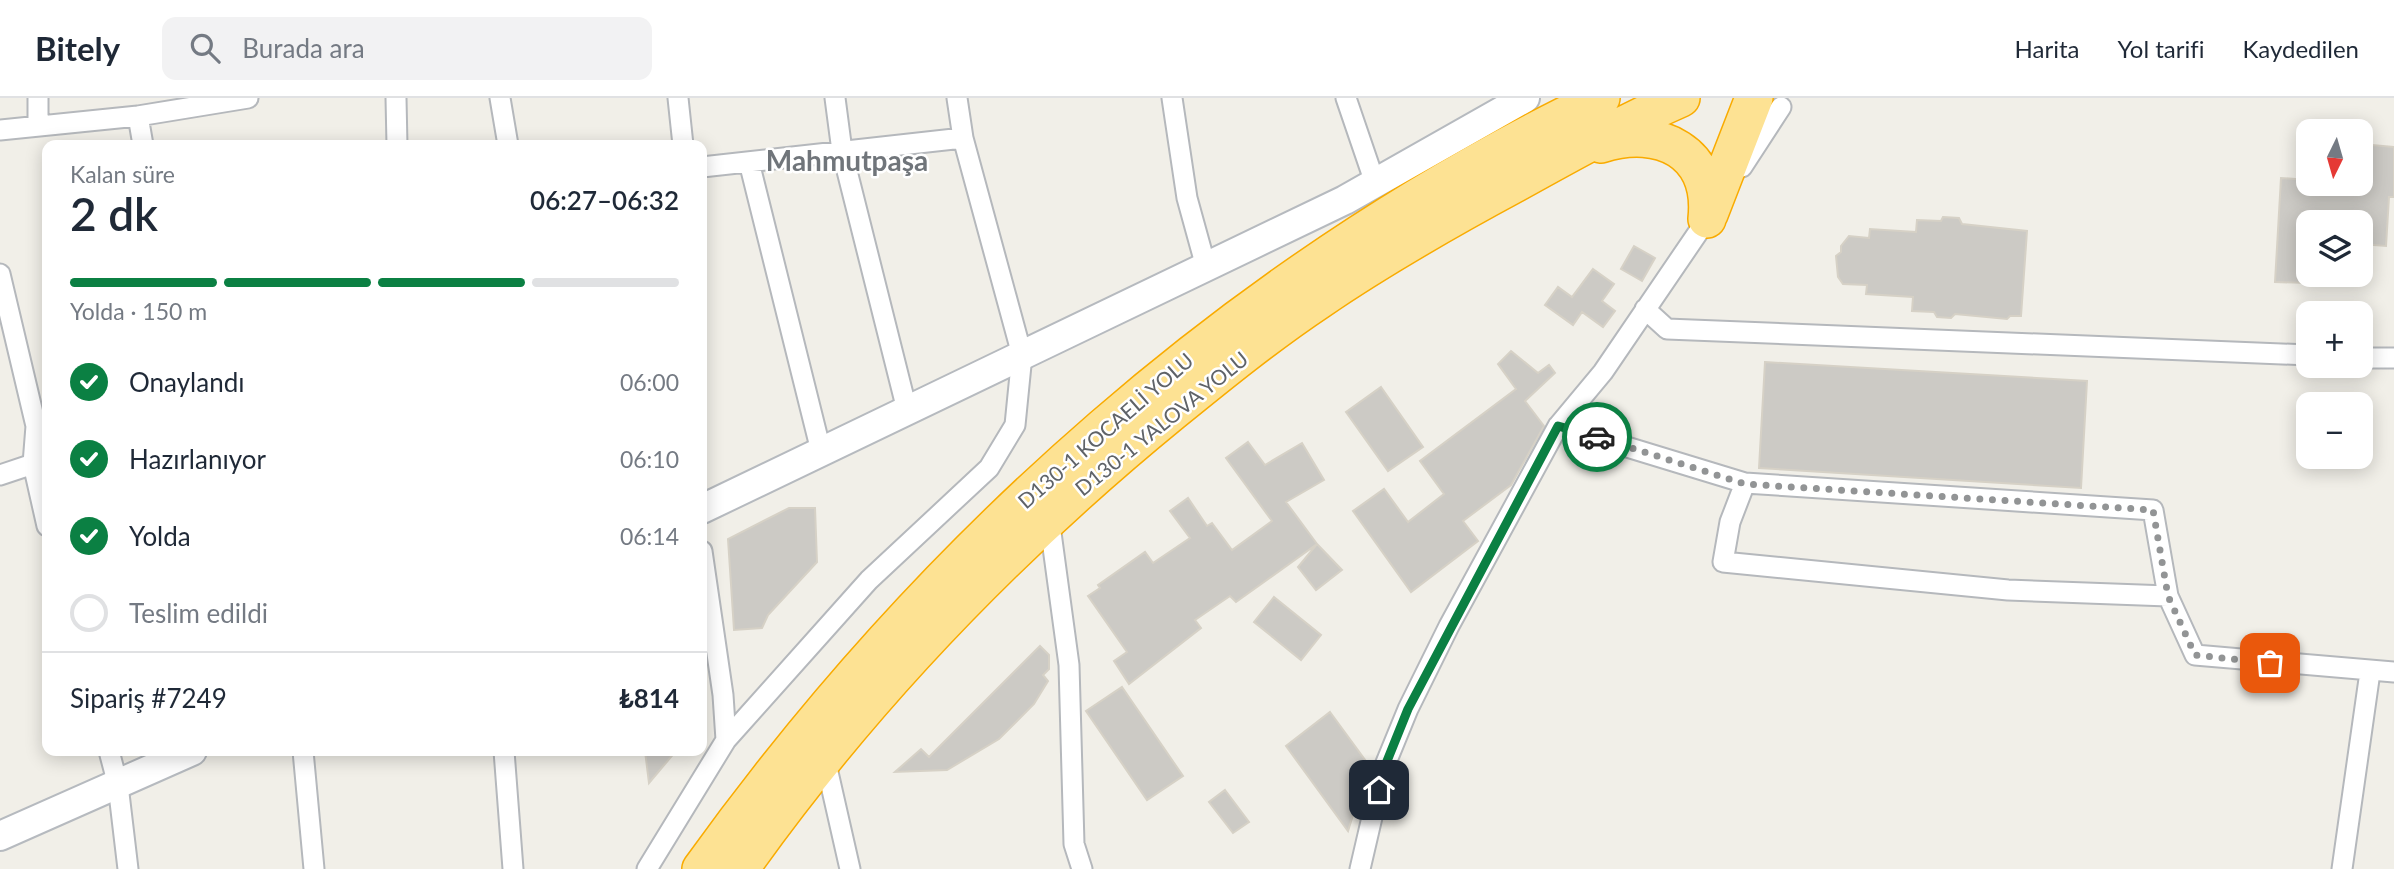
<!DOCTYPE html>
<html lang="tr">
<head>
<meta charset="utf-8">
<style>
  body { margin:0; font-family:Lato,sans-serif; background:#f2f2f3; color:#1f2937; height:100vh; display:flex; flex-direction:column; font-size:26px; white-space:nowrap }
  * { box-sizing:border-box; margin:0 }
  p { font-size:23px; color:#747a83 }
  .icon { flex:none; width:38px; height:38px; fill:none; stroke:currentColor; stroke-width:2; stroke-linecap:round; stroke-linejoin:round }
  .map { position:relative; flex:1; overflow:hidden }
  .panel { position:absolute; left:42px; top:42px; width:665px; height:616px; display:flex; flex-direction:column; background:#fff; border-radius:14px; box-shadow:0 4px 18px #0003 }
  .panel>* { flex:none }
  .needle { width:46px; rotate:185deg }
  .fabs { position:absolute; left:2296px; top:21px; display:grid; gap:14px }
  .fabs a { display:grid; place-items:center; width:77px; height:77px; border-radius:14px; background:#fff; box-shadow:0 4px 18px #0003; font-size:35px }
  .pin { position:absolute; display:grid; place-items:center; width:60px; height:60px; color:#fff; margin:-30px; border-radius:14px; box-shadow:0 4px 10px #0006 }
  .courier { position:absolute; display:grid; place-items:center; width:70px; height:70px; margin:-35px; border:5px solid #0b8043; border-radius:50%; background:#fff; color:#222; box-shadow:0 2px 9px #0007 }
  .summary em { font-style:normal; font-weight:600 }
  .summary div { display:flex; flex-direction:column-reverse }
  .summary { display:flex; align-items:center; justify-content:space-between; height:119px; padding:0 28px }
  h1 { font-size:46px; font-weight:600; line-height:52px }
  .bar { display:grid; grid-template-columns:repeat(4,1fr); gap:10px 7px; align-content:center; height:84px; padding:0 28px }
  .bar i { height:9px; border-radius:5px; background:#e0e1e3 }
  .bar .current { background:#0b8043 }
  .bar p { grid-column:span 4 }
  .line { display:flex; align-items:center; gap:18px; padding:0 28px; border-top:2px solid #e0e1e3 }
  .line div { flex:1 }
  ol { padding:0 28px; list-style:none }
  li { display:flex; align-items:center; gap:21px; height:77px }
  li p { margin-inline-start:auto }
  li .icon { padding:7px; border-radius:50%; background:#0b8043; color:#fff; stroke-width:4 }
  li:last-child { color:#747a83 }
  li i { width:38px; height:38px; border:4px solid #e0e1e3; border-radius:50% }
  header { display:flex; align-items:center; gap:42px; box-sizing:border-box; height:98px; padding:0 35px; background:#fff; border-bottom:2px solid #e0e1e3 }
  header strong { font-size:33px }
  nav { display:flex; gap:38px; margin-inline-start:auto; font-size:24px }
  .search { width:490px; height:63px; background:#f2f2f3; display:flex; align-items:center; gap:18px; box-sizing:border-box; padding:0 24px; border-radius:14px; color:#747a83; font-size:26px }
  .map>svg:first-child { display:block }
</style>
</head>
<body>
<header>
<strong>Bitely</strong>
<div class="search"><svg class="icon" aria-label="search" viewBox="0 0 24 24"><circle cx="10" cy="10" r="6"/><path d="M15 15l6 6"/></svg>Burada ara</div>
<nav><a>Harita</a><a>Yol tarifi</a><a>Kaydedilen</a></nav>
</header>
<div class="map">
<svg width="2394" height="771" viewBox="0 0 2394 771">
  <rect width="100%" height="100%" fill="#f1efe8"/>
  <!-- building -->
  <path fill="#cccac5" stroke="#d6d1c6" stroke-width="2" d="M2361,46L2394,49V99H2389L2386,148L2361,146V124H2308V185L2275,184L2281,80L2308,82V86H2361Z
    M1943,119L1959,120L1962,126L2027,133L2021,218H2010L2007,221L1955,216L1951,220L1937,219L1934,214L1912,213L1913,199L1866,196L1867,187L1843,186L1838,179L1836,158L1841,154V148L1849,138L1869,140L1870,131L1916,134L1917,122L1941,123Z
    M1634,148L1655,160L1642,183L1621,171Z
    M1593,171L1614,186L1602,203L1615,213L1603,229L1582,214L1573,227L1545,207L1558,189L1572,199Z
    M1511,253L1538,275L1549,267L1555,275L1525,303L1544,328L1511,387L1463,423L1478,443L1411,494L1353,413L1384,391L1408,424L1444,396L1420,363L1516,291L1498,266Z
    M1765,264L2087,283L2081,390L1759,370Z
    M1381,289L1423,349L1388,373L1346,314Z
    M1248,344L1265,367L1302,345L1324,382L1286,404L1317,446L1236,504L1230,498L1195,522L1201,530L1129,586L1114,563L1127,554L1088,498L1100,490L1098,487L1145,454L1153,465L1190,440L1170,413L1188,400L1207,428L1212,425L1232,452L1272,423L1226,360Z
    M789,410H815L817,464L768,517L762,530L734,532L728,441Z
    M1317,446L1342,472L1316,492L1298,469Z
    M1274,499L1321,537L1301,562L1254,524Z
    M1040,548L1049,557V571L1043,577L1048,583L1034,606L999,641L947,672L895,674L921,651L929,659Z
    M1122,589L1183,678L1147,702L1086,613Z
    M1330,614L1371,670L1364,682L1348,733L1286,648Z
    M645,653H676L649,685Z
    M1225,692L1249,724L1233,735L1209,704Z"/>
  <g fill="none" stroke-linecap="round" stroke-linejoin="round">
    <!-- street casing -->
    <g stroke="#b5b8bc" stroke-width="23">
      <path id="street" d="M38,0V26
        M396,0L397,47
        M500,0L508,47
        M678,0L683,47
        M835,0L842,53L907,312
        M1172,0L1187,100L1206,169
        M1346,0L1375,85
        M138,18L143,47
        M0,32L138,18L248,0
        M749,64L821,353
        M702,69L963,40
        M1742,69L1781,9
        M0,176L36,328L33,366L47,428
        M1645,211L1667,231L2308,257
        M2361,260H2394
        M1558,328L1745,385L2153,412L2168,498L2195,557L2394,574
        M0,377L33,366
        M1745,385L1730,424L1723,464L2008,492L2168,498
        M1049,420L1069,567L1074,746L1082,771
        M726,642L869,482L989,370L1015,327L1022,257L963,40L957,0
        M109,653L118,687L128,771
        M303,653L314,771
        M504,653L513,771
        M825,661L850,771
        M647,771L726,642L723,597L702,453
        M1360,771L1383,672L1408,611L1449,528L1558,328L1603,274L1712,114
        M2342,771L2370,574"/>
    </g>
    <!-- secondary casing -->
    <g stroke="#b6babf" stroke-width="32">
      <path id="secondary" d="M702,411L1345,102L1525,0
        M0,738L192,653"/>
    </g>
    <!-- highway casing -->
    <g stroke="#f9ab00" stroke-width="40">
      <path id="highway" d="M1601,46C1660,27 1714,54 1707,121
        M1709,116L1754,0
        M701,771C933,448 1241,173 1601,0
        M740,771C862,599 1008,448 1172,314C1220,275 1268,236 1319,202C1382,159 1449,121 1516,85C1570,55 1624,25 1681,0"/>
    </g>
    <!-- street -->
    <use href="#street" stroke="#fff" stroke-width="19"/>
    <!-- secondary -->
    <use href="#secondary" stroke="#fff" stroke-width="28"/>
    <!-- highway -->
    <use href="#highway" stroke="#fde293" stroke-width="37"/>
  </g>
  <g fill="none" stroke-linecap="round" stroke-linejoin="round">
    <!-- done -->
    <path stroke="#929495" stroke-width="7" stroke-dasharray="0 12.6" d="M1597,339L1745,386L2153,412L2168,498L2195,557L2270,565"/>
    <!-- route -->
    <path stroke="#0b8043" stroke-width="9" d="M1379,692L1383,673L1408,611L1558,328L1597,339"/>
  </g>
  <g text-anchor="middle" dominant-baseline="central" stroke-width="5" stroke-linejoin="round" paint-order="stroke">
    <!-- street labels -->
    <g font-size="21" fill="#5f6368" stroke="#fff">
      <text transform="translate(1161 325) rotate(-39)">D130-1 YALOVA YOLU</text>
      <text transform="translate(1105 332) rotate(-41)">D130-1 KOCAELİ YOLU</text>
    </g>
    <!-- district labels -->
    <g font-size="28" font-weight="bold" fill="#70757a" stroke="#fff">
      <text x="847" y="62">Mahmutpaşa</text>
    </g>
  </g>
</svg>
<div class="fabs">
<a><svg class="needle" viewBox="-14 -14 28 28"><path d="M0-13l5 13h-10z" fill="#e53935"/><path d="M0 13l5-13h-10z" fill="#747a83"/></svg></a>
<a><svg class="icon" aria-label="layers" viewBox="0 0 24 24"><path d="M12 4l9 5-9 5-9-5zM3 14l9 5 9-5"/></svg></a>
<a>+</a>
<a>−</a>
</div>
<div class="pin" style="left:2270px;top:565px;background:#ea580c"><svg class="icon" aria-label="bag" viewBox="0 0 24 24"><path d="M5 8h14l-1 12H6zM9 8a3 3 0 0 1 6 0"/></svg></div>
<div class="pin" style="left:1379px;top:692px;background:#1f2937"><svg class="icon" aria-label="home" viewBox="0 0 24 24"><path d="M3 11l9-7 9 7M6 9v11h12V9"/></svg></div>
<div class="courier" style="left:1597px;top:339px"><svg class="icon" aria-label="car" viewBox="0 0 24 24"><path d="M5 17H2v-5l4-1 3-4h7l3 4 3 1v5h-3M9 17h6M6 11h13"/><circle cx="7" cy="17" r="2"/><circle cx="17" cy="17" r="2"/></svg></div>
<section class="panel">
<div class="summary"><div><h1>2 dk</h1><p>Kalan süre</p></div><em>06:27–06:32</em></div>
<div class="bar"><i class="current"></i><i class="current"></i><i class="current"></i><i></i><p>Yolda · 150 m</p></div>
<ol>
<li><svg class="icon" aria-label="check" viewBox="0 0 24 24"><path d="M5 12l5 5 9-10"/></svg>Onaylandı<p>06:00</p></li>
<li><svg class="icon" aria-label="check" viewBox="0 0 24 24"><path d="M5 12l5 5 9-10"/></svg>Hazırlanıyor<p>06:10</p></li>
<li><svg class="icon" aria-label="check" viewBox="0 0 24 24"><path d="M5 12l5 5 9-10"/></svg>Yolda<p>06:14</p></li>
<li><i></i>Teslim edildi</li>
</ol>
<div class="line" style="height:91px"><div>Sipariş #7249</div><b>₺814</b></div>
</section>
</div>
</body>
</html>
